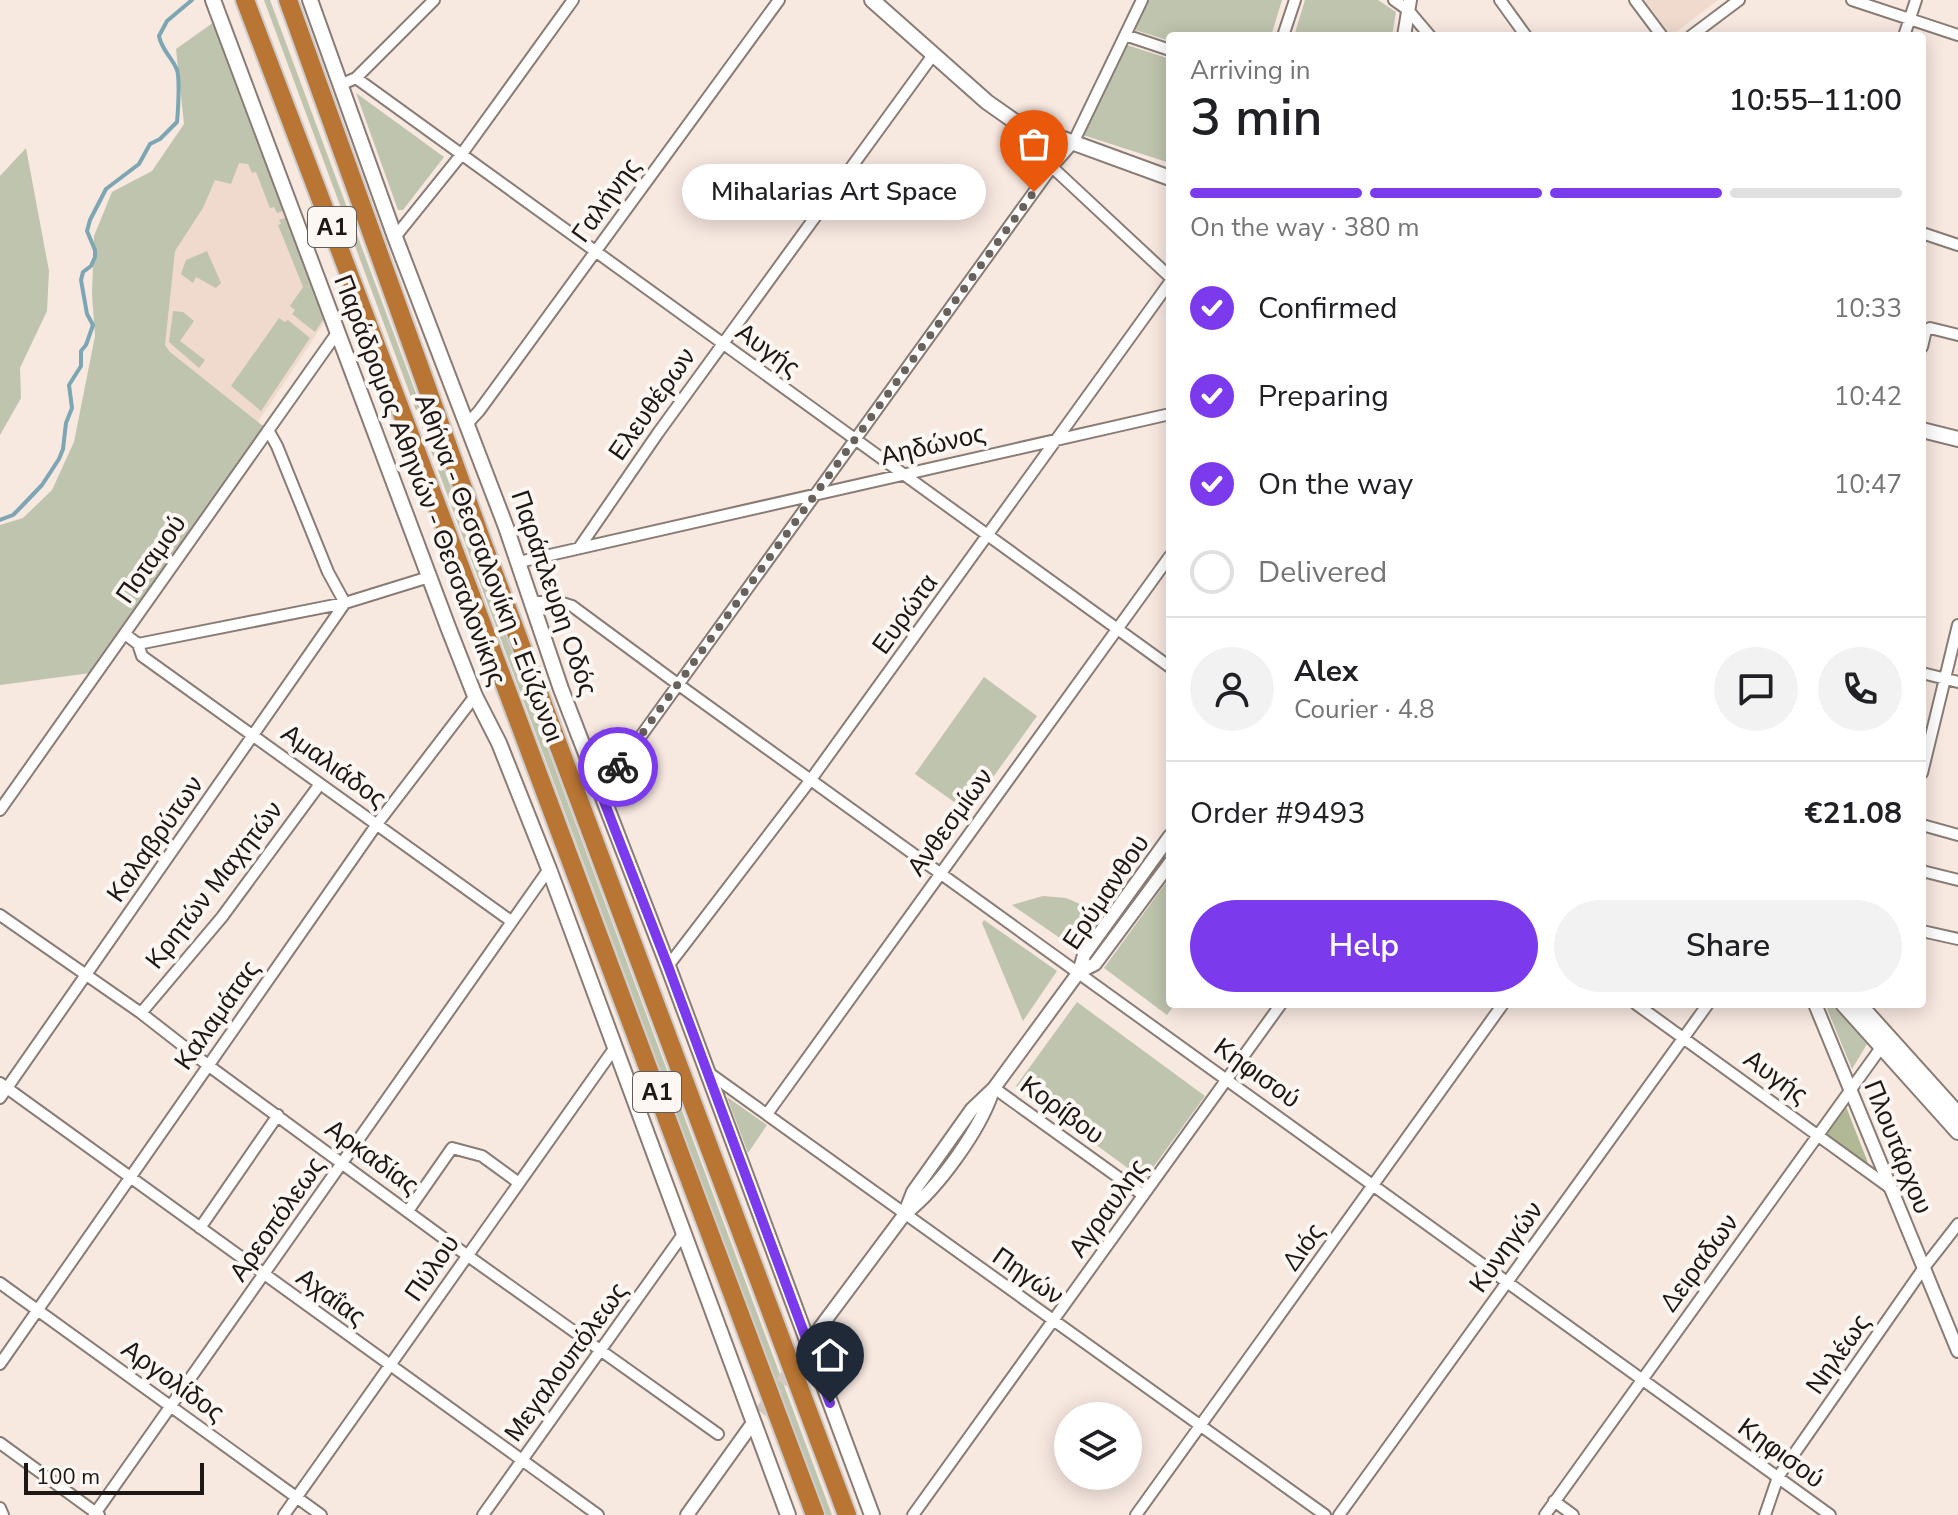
<!DOCTYPE html>
<html lang="en">
<head>
<meta charset="utf-8">
<style>
  body { margin:0; font-family:"Nunito Sans",sans-serif; background:#f2f2f2; color:#202124; height:100vh; display:flex; flex-direction:column; font-size:30px; white-space:nowrap }
  * { box-sizing:border-box; margin:0 }
  p { font-size:26px; color:#757577 }
  .icon { flex:none; width:44px; height:44px; fill:none; stroke:currentColor; stroke-width:2; stroke-linecap:round; stroke-linejoin:round }
  .map { position:relative; flex:1; overflow:hidden }
  .details { position:absolute; left:1166px; top:32px; width:760px; height:976px; display:flex; flex-direction:column; background:#fff; border-radius:8px; box-shadow:0 4px 20px #0003 }
  .details>* { flex:none }
  .fabs { position:absolute; left:1054px; top:1402px; display:grid; gap:16px }
  .fabs a { display:grid; place-items:center; width:88px; height:88px; border-radius:50%; background:#fff; box-shadow:0 4px 20px #0003; font-size:40px }
  .scale { position:absolute; left:24px; bottom:20px; width:180px; box-sizing:border-box; padding-left:8px; border:4px solid #1d1815; border-top:0; font-size:22px; line-height:28px; white-space:nowrap; color:#1d1815; -webkit-text-stroke:6px #fdf7f4; paint-order:stroke }
  .pin { position:absolute; display:grid; place-items:center; width:68px; height:68px; color:#fff; margin:-82px -34px; border-radius:50% 50% 50% 0; rotate:-45deg; box-shadow:0 0 8px #0007 }
  .pin .icon { rotate:45deg }
  .courier { position:absolute; display:grid; place-items:center; width:80px; height:80px; margin:-40px; border:6px solid #7c3aed; border-radius:50%; background:#fff; color:#222; box-shadow:0 2px 10px #0007 }
  .bubble { position:absolute; height:56px; border-radius:28px; background:#fff; box-shadow:0 4px 20px #0003; font-size:26px; font-weight:600; line-height:56px; text-align:center }
  .headline em { font-style:normal; font-weight:600 }
  .headline div { display:flex; flex-direction:column-reverse }
  .headline { display:flex; align-items:center; justify-content:space-between; height:136px; padding:0 24px }
  h1 { font-size:52px; font-weight:600; line-height:60px }
  .bar { display:grid; grid-template-columns:repeat(4,1fr); gap:12px 8px; align-content:center; height:96px; padding:0 24px }
  .bar i { height:10px; border-radius:6px; background:#e0e0e0 }
  .bar .on { background:#7c3aed }
  .bar p { grid-column:span 4 }
  .line { display:flex; align-items:center; gap:20px; padding:0 24px; border-top:2px solid #e0e0e0 }
  .line div { flex:1 }
  .round { display:grid; place-items:center; flex:none; width:84px; height:84px; border-radius:42px; background:#f2f2f2 }
  ol { padding:0 24px; list-style:none }
  li { display:flex; align-items:center; gap:24px; height:88px }
  li p { margin-inline-start:auto }
  li .icon { padding:8px; border-radius:50%; background:#7c3aed; color:#fff; stroke-width:4 }
  li:last-child { color:#757577 }
  li i { width:44px; height:44px; border:4px solid #e0e0e0; border-radius:50% }
  .cta { display:flex; gap:16px; margin-top:auto; padding:16px 24px }
  .cta a { flex:1; height:92px; border-radius:48px; background:#7c3aed; color:#fff; font-size:32px; font-weight:600; line-height:92px; text-align:center }
  .cta a+a { background:#f2f2f2; color:#202124 }
  .map>svg:first-child { display:block }
</style>
</head>
<body>
<div class="map">
<svg width="1958" height="1515" viewBox="0 0 1958 1515">
  <rect width="100%" height="100%" fill="#f7e8e0"/>
  <!-- built -->
  <path fill="#f0dace" d="M1644,0H1718L1671,36Z
    M262,138L328,317L248,437L157,365L168,242L234,149Z"/>
  <!-- green -->
  <path fill="#bfc4ae" d="M264,0H270L832,1515H825Z
    M1149,0H1282L1271,36H1170V41L1135,30Z
    M1305,0H1378L1396,12L1392,36H1294Z
    M214,22L286,210L277,213L274,207L270,208L256,172L252,173L248,164L239,163L231,184L215,180L203,208L175,251L165,345L170,352L268,430L98,672L0,685V525L23,518L52,490L74,442L95,336L92,294L94,236L112,192L152,171L184,124L176,49Z
    M1127,45L1170,59V163L1083,135Z
    M356,93L444,157L403,210H398Z
    M26,148L49,271L47,311L20,368L21,398L0,435V176Z
    M288,217L325,317L315,332L292,314L295,310L290,306L303,287L278,225L281,224L279,220Z
    M207,251L221,283L216,288L196,277L193,283L181,274L186,260Z
    M173,311L183,312L194,321L180,341L205,360L199,368L169,342Z
    M279,318L285,322L288,320L310,338L261,411L231,386Z
    M984,677L1037,716L968,812L915,774Z
    M1170,877V1004H1175L1167,1015L1104,968Z
    M1043,896L1066,898L1099,912L1073,947L1012,905Z
    M984,920L1057,971L1023,1021L982,923Z
    M1077,1002L1205,1096L1144,1180L1016,1086Z
    M1825,1004H1831L1867,1044L1852,1069Z
    M727,1097L767,1125L748,1153Z"/>
  <!-- forest -->
  <path fill="#b1b895" d="M1845,1104L1870,1168L1820,1135Z"/>
  <g fill="none" stroke-linecap="round" stroke-linejoin="round">
    <!-- stream -->
    <path stroke="#7ca6b3" stroke-width="4" d="M0,520L13,515L21,507L42,485L59,459L63,449L66,423L72,408L69,385L81,366V351L86,345L93,325L87,314L81,280L83,272L91,266L95,257V250L87,231L90,220L106,189L139,164L150,144L160,139L177,122C178,112 180,78 177,70C172,57 162,51 159,36L167,21L192,0"/>
    <!-- tertiary-tunnel -->
    <path stroke="#d6c9c2" stroke-width="12" stroke-dasharray="12 6" stroke-linecap="butt" d="M750,1427L812,1339"/>
    <!-- minor casing -->
    <g stroke="#897c75" stroke-width="14">
      <path id="minor" d="M1394,0L1408,10L1430,36
        M1500,0L1526,36
        M1635,0L1662,36
        M1852,0L1958,35
        M1125,35L1170,50
        M1283,36L1295,0
        M1691,36L1739,0
        M1904,36L1916,0
        M356,78L434,0
        M340,85L356,78L1170,667
        M1052,167L1170,277
        M1922,233L1958,245
        M395,237L461,155L573,0
        M1922,347L1926,330L1930,328L1958,335
        M466,425L479,411L779,0
        M579,548L658,433L933,55
        M519,562L1170,414
        M533,602H559L572,606L679,685L1830,1515
        M125,634L138,644L345,603L429,577
        M138,644L142,656L511,921
        M1922,673L1958,682
        M1922,773L1958,625
        M598,786L620,765L1052,167L1073,143L1142,0
        M0,810L337,333
        M1922,825L1958,835
        M1922,871L1958,880
        M0,915L141,1013L209,1066L468,1256L718,1434
        M1922,931L1958,939
        M668,966L812,778L1170,282
        M1636,1004L1889,1187
        M141,1013L222,917L320,784
        M709,1073L1325,1515
        M0,1083L598,1515
        M994,1088L1143,1195
        M0,1098L345,603L328,572L277,446L268,430
        M767,1114L1170,556
        M408,1211L452,1148L482,1156L519,1183
        M200,1228L278,1115
        M0,1283L321,1515
        M0,1364L377,824L475,696
        M0,1443L99,1515
        M1554,1501L1573,1515
        M0,1508L3,1515
        M94,1515L549,869
        M284,1515L616,1046
        M483,1515L684,1233
        M913,1515L1281,1004
        M1136,1515L1503,1004
        M1339,1515L1708,1004
        M1545,1515L1885,1042
        M1765,1515L1778,1477L1923,1269L1958,1224"/>
    </g>
    <!-- tertiary casing -->
    <g stroke="#897c75" stroke-width="16">
      <path id="tertiary" d="M1404,36L1410,0
        M1079,972L1095,964L1170,863
        M1815,1004L1958,1351
        M906,1213C938,1188 979,1131 992,1093
        M816,1333L904,1215L913,1192L972,1109L994,1088L1079,972L1084,955L1170,836
        M687,1515L750,1427"/>
    </g>
    <!-- secondary casing -->
    <g stroke="#897c75" stroke-width="18">
      <path id="secondary" d="M213,0L448,627L475,696L499,743L549,869L788,1515
        M310,0L395,237L506,527L561,689L668,966L872,1515
        M872,0L987,102L1014,121L1170,178
        M1922,430L1958,439
        M1843,1004L1958,1132
        M1859,1004L1958,1114"/>
    </g>
    <!-- motorway casing -->
    <g stroke="#cdcccc" stroke-width="22">
      <path id="motorway" d="M245,0L499,669L815,1515
        M288,0L483,544L847,1515"/>
    </g>
    <!-- minor -->
    <use href="#minor" stroke="#fff" stroke-width="10"/>
    <!-- tertiary -->
    <use href="#tertiary" stroke="#fff" stroke-width="12"/>
    <!-- secondary -->
    <use href="#secondary" stroke="#fff" stroke-width="14"/>
    <!-- motorway -->
    <use href="#motorway" stroke="#b87534" stroke-width="18"/>
  </g>
  <g fill="none" stroke-linecap="round" stroke-linejoin="round">
    <!-- done -->
    <path stroke="#69615c" stroke-width="8" stroke-dasharray="0 14.4" d="M618,767L1034,192"/>
    <!-- route -->
    <path stroke="#7c3aed" stroke-width="10" d="M618,767L598,786L668,966L830,1403"/>
  </g>
  <g text-anchor="middle" dominant-baseline="central" stroke-width="8" stroke-linejoin="round" paint-order="stroke">
    <!-- shield labels -->
    <g fill="#fdf7f4" stroke="#605b58" stroke-width="2">
      <rect x="308" y="207" width="48" height="40" rx="6"/>
      <rect x="633" y="1072" width="48" height="40" rx="6"/>
    </g>
    <g font-size="24" font-weight="bold" fill="#1d1815">
      <text x="332" y="227">Α1</text>
      <text x="657" y="1092">Α1</text>
    </g>
    <!-- street labels -->
    <g font-size="26" fill="#1d1815" stroke="#fdf7f4">
      <text transform="translate(606 200) rotate(-54)">Γαλήνης</text>
      <text transform="translate(768 350) rotate(36)">Αυγής</text>
      <text transform="translate(652 404) rotate(-55)">Ελευθέρων</text>
      <text transform="translate(933 445) rotate(-13)">Αηδώνος</text>
      <text transform="translate(420 480) rotate(69)">Παράδρομος Αθηνών - Θεσσαλονίκης</text>
      <text transform="translate(151 559) rotate(-55)">Ποταμού</text>
      <text transform="translate(489 568) rotate(69)">Αθήνα - Θεσσαλονίκη - Εύζωνοι</text>
      <text transform="translate(554 593) rotate(71)">Παράπλευρη Οδός</text>
      <text transform="translate(905 614) rotate(-54)">Ευρώτα</text>
      <text transform="translate(334 766) rotate(36)">Αμαλιάδος</text>
      <text transform="translate(950 822) rotate(-54)">Ανθεσμίων</text>
      <text transform="translate(155 839) rotate(-55)">Καλαβρύτων</text>
      <text transform="translate(214 885) rotate(-52)">Κρητών Μαχητών</text>
      <text transform="translate(1106 892) rotate(-56)">Ερύμανθου</text>
      <text transform="translate(217 1015) rotate(-55)">Καλαμάτας</text>
      <text transform="translate(1257 1073) rotate(36)">Κηφισού</text>
      <text transform="translate(1776 1077) rotate(36)">Αυγής</text>
      <text transform="translate(1062 1110) rotate(36)">Κορίβου</text>
      <text transform="translate(1898 1147) rotate(68)">Πλουτάρχου</text>
      <text transform="translate(372 1157) rotate(36)">Αρκαδίας</text>
      <text transform="translate(1108 1208) rotate(-54)">Αγραυλης</text>
      <text transform="translate(277 1219) rotate(-55)">Αρεοπόλεως</text>
      <text transform="translate(1303 1247) rotate(-54)">Διός</text>
      <text transform="translate(1506 1247) rotate(-54)">Κυνηγών</text>
      <text transform="translate(1699 1263) rotate(-54)">Δειραδων</text>
      <text transform="translate(432 1268) rotate(-55)">Πύλου</text>
      <text transform="translate(1028 1276) rotate(35)">Πηγών</text>
      <text transform="translate(331 1297) rotate(36)">Αχαΐας</text>
      <text transform="translate(1838 1354) rotate(-55)">Νηλέως</text>
      <text transform="translate(566 1362) rotate(-54)">Μεγαλουπόλεως</text>
      <text transform="translate(173 1381) rotate(36)">Αργολίδος</text>
      <text transform="translate(1781 1453) rotate(36)">Κηφισού</text>
    </g>
  </g>
</svg>
<div class="fabs">
<a><svg class="icon" aria-label="layers" viewBox="0 0 24 24"><path d="M12 4l9 5-9 5-9-5zM3 14l9 5 9-5"/></svg></a>
</div>
<div class="scale">100 m</div>
<div class="pin" style="left:1034px;top:192px;background:#ea580c"><svg class="icon" aria-label="bag" viewBox="0 0 24 24"><path d="M5 8h14l-1 12H6zM9 8a3 3 0 0 1 6 0"/></svg></div>
<div class="pin" style="left:830px;top:1403px;background:#1f2937"><svg class="icon" aria-label="home" viewBox="0 0 24 24"><path d="M3 11l9-7 9 7M6 9v11h12V9"/></svg></div>
<div class="courier" style="left:618px;top:767px"><svg class="icon" aria-label="bike" viewBox="0 0 24 24"><circle cx="6" cy="16" r="4"/><circle cx="18" cy="16" r="4"/><path d="M6 16l4-8h5l3 8M10 8l3 8H6M13 5h3"/></svg></div>
<div class="bubble" style="left:682px;top:164px;width:304px">Mihalarias Art Space</div>
<section class="details">
<div class="headline"><div><h1>3 min</h1><p>Arriving in</p></div><em>10:55–11:00</em></div>
<div class="bar"><i class="on"></i><i class="on"></i><i class="on"></i><i></i><p>On the way · 380 m</p></div>
<ol>
<li><svg class="icon" aria-label="check" viewBox="0 0 24 24"><path d="M5 12l5 5 9-10"/></svg>Confirmed<p>10:33</p></li>
<li><svg class="icon" aria-label="check" viewBox="0 0 24 24"><path d="M5 12l5 5 9-10"/></svg>Preparing<p>10:42</p></li>
<li><svg class="icon" aria-label="check" viewBox="0 0 24 24"><path d="M5 12l5 5 9-10"/></svg>On the way<p>10:47</p></li>
<li><i></i>Delivered</li>
</ol>
<div class="line" style="height:144px"><a class="round"><svg class="icon" aria-label="person" viewBox="0 0 24 24"><circle cx="12" cy="8" r="4"/><path d="M4 21q1-7 8-7t8 7"/></svg></a><div><b>Alex</b><p>Courier · 4.8</p></div><a class="round"><svg class="icon" aria-label="chat" viewBox="0 0 24 24"><path d="M4 5h16v11H9l-5 4z"/></svg></a><a class="round"><svg class="icon" aria-label="phone" viewBox="0 0 24 24"><path d="M5 4h4l2 5-3 2q2 4 5 5l2-3 5 2v4C11 20 4 13 5 4z"/></svg></a></div>
<div class="line" style="height:104px"><div>Order #9493</div><b>€21.08</b></div>
<div class="cta"><a>Help</a><a>Share</a></div>
</section>
</div>
</body>
</html>
